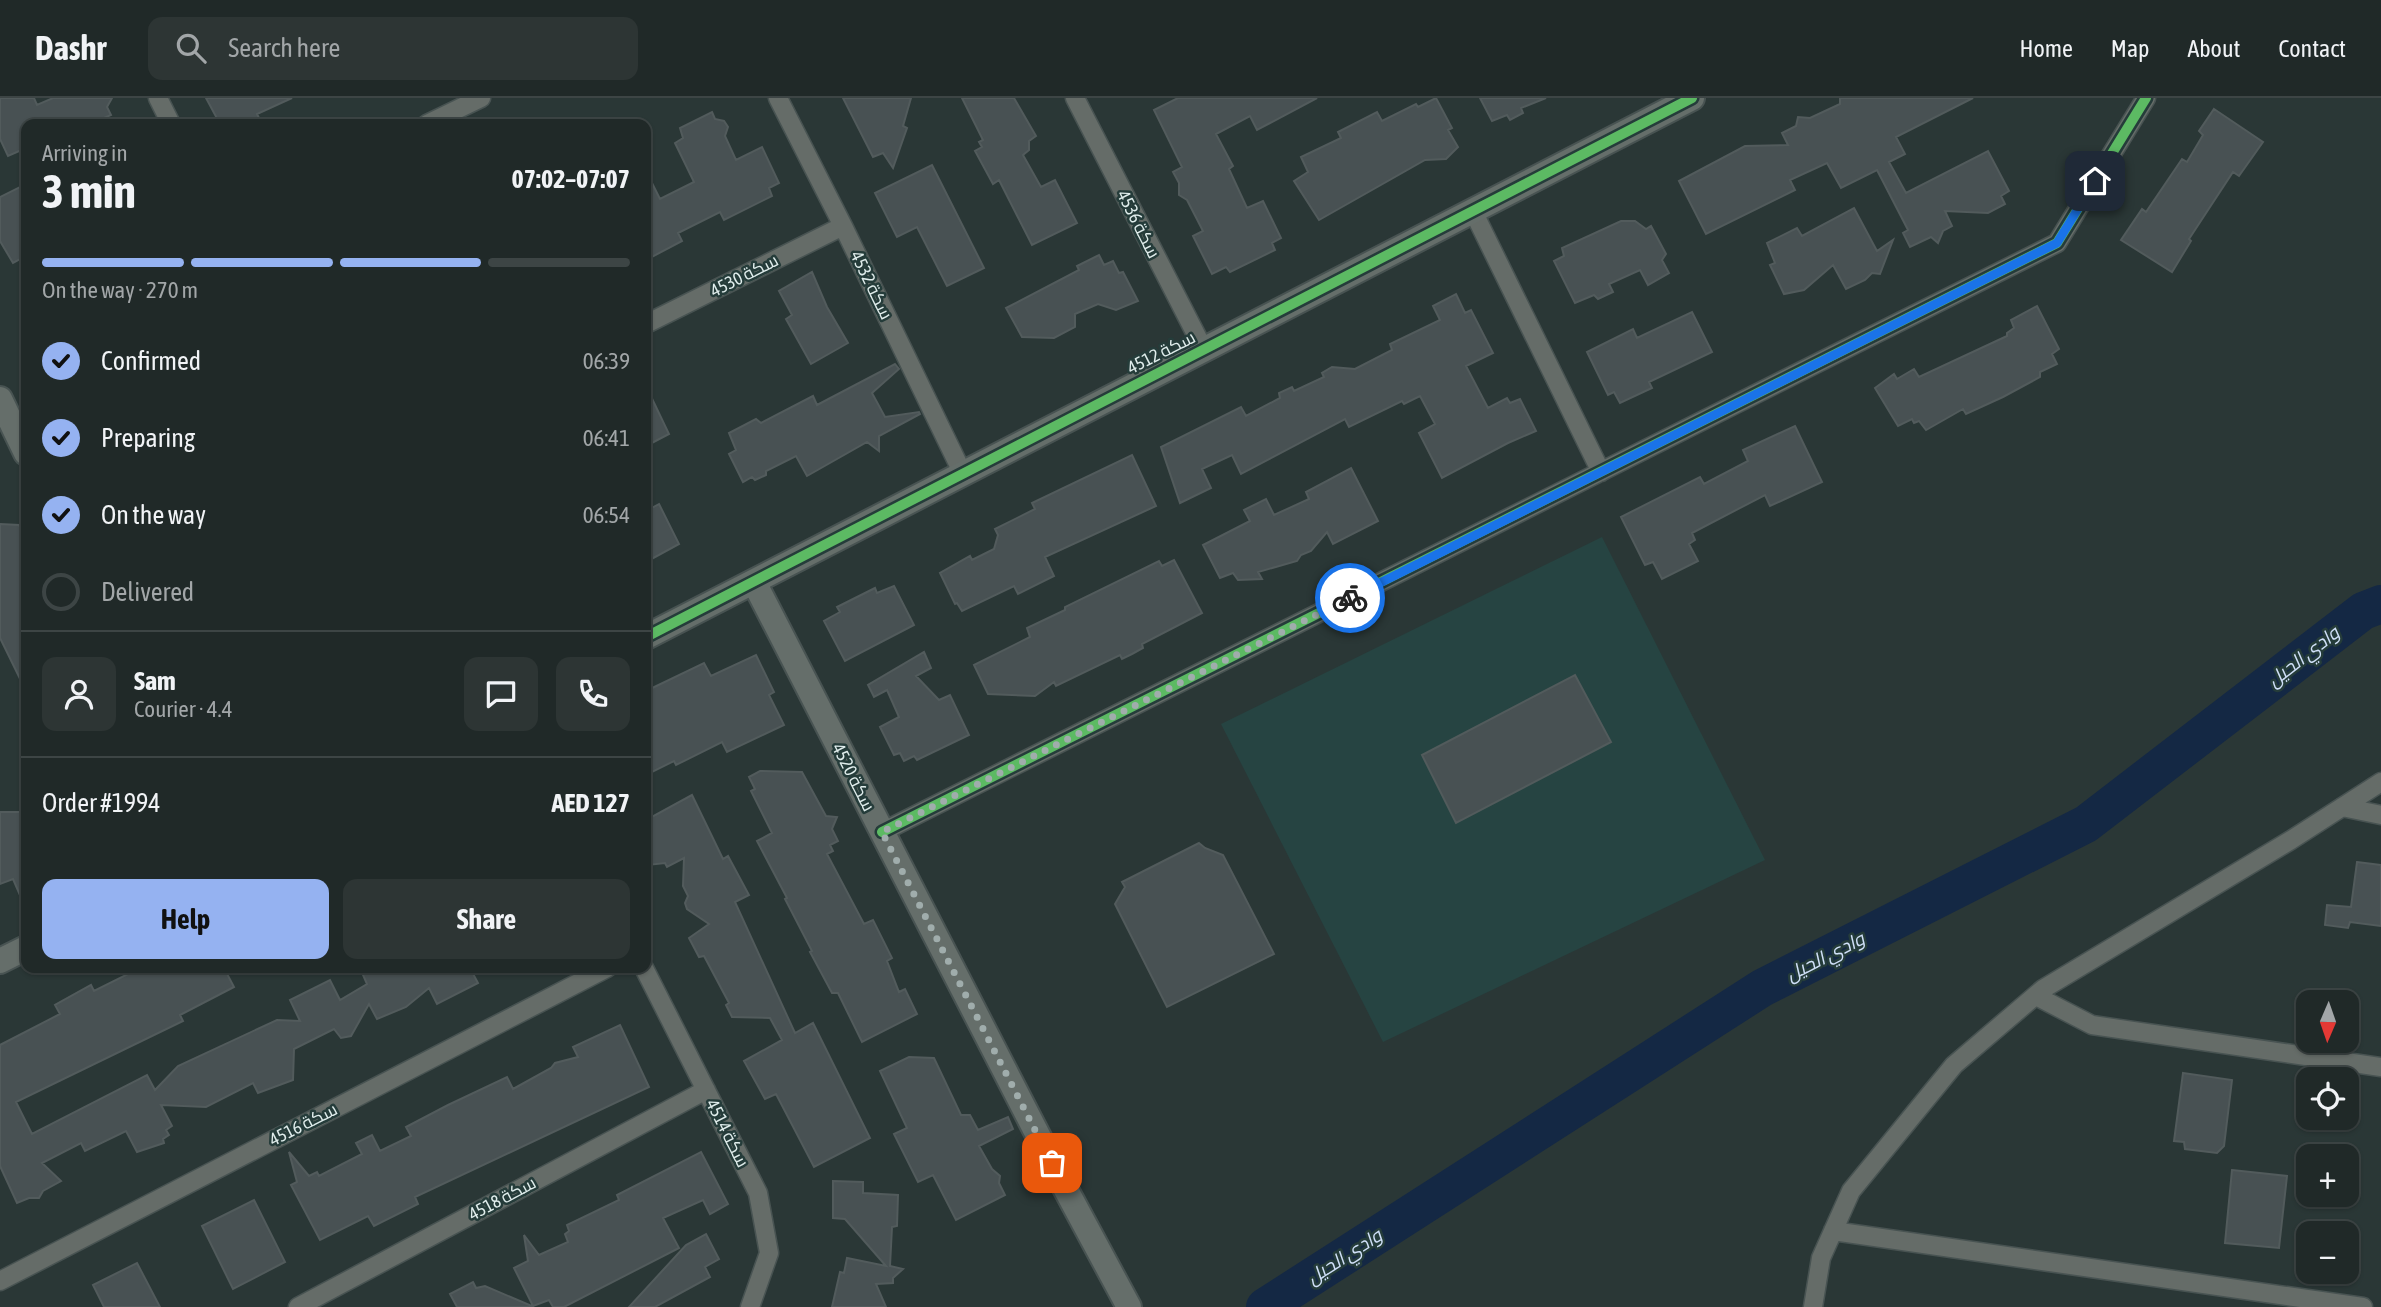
<!DOCTYPE html>
<html lang="en">
<head>
<meta charset="utf-8">
<style>
  body { margin:0; font-family:"Asap Condensed",Cairo,sans-serif; background:#2d3534; color:#f1f3f6; height:100vh; display:flex; flex-direction:column; font-size:26px; white-space:nowrap }
  * { box-sizing:border-box; margin:0 }
  p { font-size:23px; color:#a2a6a8 }
  .icon { flex:none; width:38px; height:38px; fill:none; stroke:currentColor; stroke-width:2; stroke-linecap:round; stroke-linejoin:round }
  .map { position:relative; flex:1; overflow:hidden }
  .sheet { position:absolute; left:21px; top:21px; width:630px; height:854px; display:flex; flex-direction:column; background:#202928; border-radius:14px; box-shadow:0 2px 5px #0004,0 0 0 2px #3d4545 }
  .sheet>* { flex:none }
  .needle { width:46px; rotate:182deg }
  .buttons { position:absolute; left:2296px; top:892px; display:grid; gap:14px }
  .buttons a { display:grid; place-items:center; width:63px; height:63px; border-radius:14px; background:#202928; box-shadow:0 2px 5px #0004,0 0 0 2px #3d4545; font-size:35px }
  .pin { position:absolute; display:grid; place-items:center; width:60px; height:60px; color:#fff; margin:-30px; border-radius:14px; box-shadow:0 4px 10px #0006 }
  .courier { position:absolute; display:grid; place-items:center; width:70px; height:70px; margin:-35px; border:5px solid #1a73e8; border-radius:50%; background:#fff; color:#222; box-shadow:0 2px 9px #0007 }
  .head em { font-style:normal; font-weight:700 }
  .head div { display:flex; flex-direction:column-reverse }
  .head { display:flex; align-items:center; justify-content:space-between; height:119px; padding:0 21px }
  h1 { font-size:46px; font-weight:700; line-height:52px }
  .bar { display:grid; grid-template-columns:repeat(4,1fr); gap:10px 7px; align-content:center; height:84px; padding:0 21px }
  .bar i { height:9px; border-radius:5px; background:#3d4545 }
  .bar .current { background:#95b2f1 }
  .bar p { grid-column:span 4 }
  .line { display:flex; align-items:center; gap:18px; padding:0 21px; border-top:2px solid #3d4545 }
  .line div { flex:1 }
  .round { display:grid; place-items:center; flex:none; width:74px; height:74px; border-radius:14px; background:#2d3534 }
  ol { padding:0 21px; list-style:none }
  li { display:flex; align-items:center; gap:21px; height:77px }
  li p { margin-inline-start:auto }
  li .icon { padding:7px; border-radius:50%; background:#95b2f1; color:#111; stroke-width:4 }
  li:last-child { color:#a2a6a8 }
  li i { width:38px; height:38px; border:4px solid #3d4545; border-radius:50% }
  .action { display:flex; gap:14px; margin-top:auto; padding:14px 21px }
  .action a { flex:1; height:80px; border-radius:14px; background:#95b2f1; color:#111; font-size:28px; font-weight:700; line-height:80px; text-align:center }
  .action a+a { background:#2d3534; color:#f1f3f6 }
  header { display:flex; align-items:center; gap:42px; box-sizing:border-box; height:98px; padding:0 35px; background:#202928; border-bottom:2px solid #3d4545 }
  header strong { font-size:33px }
  nav { display:flex; gap:38px; margin-inline-start:auto; font-size:24px }
  .search { width:490px; height:63px; background:#2d3534; display:flex; align-items:center; gap:18px; box-sizing:border-box; padding:0 24px; border-radius:14px; color:#a2a6a8; font-size:26px }
  .map>svg:first-child { display:block }
</style>
</head>
<body>
<header>
<strong>Dashr</strong>
<div class="search"><svg class="icon" aria-label="search" viewBox="0 0 24 24"><circle cx="10" cy="10" r="6"/><path d="M15 15l6 6"/></svg>Search here</div>
<nav><a>Home</a><a>Map</a><a>About</a><a>Contact</a></nav>
</header>
<div class="map">
<svg width="2381" height="1209" viewBox="0 0 2381 1209">
  <rect width="100%" height="100%" fill="#2a3736"/>
  <!-- built -->
  <path fill="#264442" d="M1602,439L1765,762L1383,944L1221,626Z"/>
  <g fill="none" stroke-linecap="round" stroke-linejoin="round">
    <!-- river -->
    <path stroke="#142844" stroke-width="38" d="M1265,1209L1762,890L2086,726L2363,513L2381,506"/>
  </g>
  <!-- building -->
  <path fill="#485153" stroke="#525b5c" stroke-width="2" d="M0,0H34L37,7L53,0H112L107,9L111,17L90,26H26V50L8,58L0,41Z
    M206,0H292L257,16L262,26H220Z
    M843,0H911L903,28L907,30L893,70L883,55L873,59Z
    M962,0H1014L1036,38L1029,43V52L1023,57L1041,89L1055,82L1077,125L1032,147L999,82L993,86L975,53L982,49L979,44L983,42Z
    M1178,0H1317L1257,32L1250,18L1216,36L1233,68L1229,71L1247,110L1263,103L1281,140L1272,145L1275,152L1230,174L1226,169L1212,176L1193,138L1203,133L1187,102L1179,97V85L1173,74L1182,69L1154,12Z
    M1436,0L1452,30L1448,32L1458,49L1446,61L1425,62L1319,122L1294,83L1308,74L1301,59L1341,40L1338,34L1377,14L1382,23L1416,6L1418,9Z
    M1480,0H1546L1521,10L1523,15L1510,22L1507,17L1492,23Z
    M1840,0H1973L1896,39L1905,56L1889,64L1906,95L1988,53L2009,93L2001,98L2005,106L1988,115L1945,113L1952,128L1943,133L1938,145L1931,139L1910,149L1903,135L1908,132L1877,72L1841,90L1827,65L1790,82L1795,92L1706,136L1679,83L1745,48L1788,47L1782,35L1796,28L1798,19L1810,20L1840,6Z
    M2214,11L2263,44L2239,78L2233,74L2189,141L2191,143L2172,174L2121,142L2142,111L2146,114L2182,61L2187,64L2203,37L2199,33Z
    M712,14L715,21L724,23L728,29L725,38L736,62L762,49L779,85L769,90L772,98L724,122L720,114L678,135L682,143L646,162V73L660,101L694,84L675,45L683,40L680,30Z
    M932,67L984,170L947,188L917,129L897,139L875,95Z
    M26,86V158L13,165L0,143V99Z
    M1854,110L1877,153L1893,142L1880,176L1872,175L1865,182L1846,191L1833,167L1804,192L1784,196L1770,167L1775,165L1767,145L1797,130L1802,138Z
    M1621,123H1635L1646,131L1651,128L1666,156L1662,162L1669,175L1648,187L1640,172L1609,186L1613,194L1598,201L1594,197L1575,205L1554,163L1564,158L1562,150Z
    M1099,157L1104,167L1113,163L1119,175L1123,174L1138,203L1116,212L1098,206L1075,216V229L1054,240L1022,239L1006,210L1079,172L1077,168Z
    M812,174L827,209L848,245L811,266L786,221L792,217L779,193Z
    M1456,196L1465,215L1471,212L1493,255L1466,268L1488,310L1507,300L1510,305L1520,301L1536,333L1508,345L1442,380L1419,335L1435,326L1420,298L1404,306L1402,303L1349,329L1345,321L1241,376L1232,357L1202,371L1211,390L1180,405L1161,349L1241,309L1246,318L1280,300L1279,295L1292,289L1294,293L1324,279L1322,275L1332,269L1355,271L1392,252L1390,246L1440,222L1433,208Z
    M2037,208L2059,251L2052,256L2057,266L2040,274V279L2003,299L1966,316L1963,311L1926,332L1919,323L1914,325L1912,321L1898,328L1875,290L1894,276L1897,281L1914,271L1919,279L2007,238V235L2014,230L2011,222Z
    M1692,214L1712,254L1649,284L1652,290L1620,305L1614,294L1608,297L1587,254L1633,231L1637,240Z
    M895,266L899,271L872,295L885,319L919,314L920,316L879,338V353L867,344L807,378L796,358L766,373V377L755,382L752,379L743,384L729,356L736,352L729,335L756,321L761,325L813,298L817,307Z
    M646,288L669,336L646,348Z
    M1795,328L1822,384L1770,408L1765,397L1692,435L1695,442L1689,446L1698,463L1662,481L1653,464L1645,467L1621,419L1700,379L1704,386L1748,363L1743,352Z
    M1132,357L1156,408L1045,459L1054,478L1018,496L1014,488L962,513L957,505L955,506L940,475L970,458L972,462L994,451L998,437L995,431L1035,411L1032,405Z
    M1351,370L1378,423L1333,446L1327,434L1311,453L1301,457L1297,463L1258,474L1262,481L1238,482L1233,475L1220,480L1203,447L1250,423L1244,412L1266,401L1274,417L1309,401L1306,394Z
    M659,406L679,446L646,464V413Z
    M0,426L19,427L26,442V593L0,540Z
    M1174,462L1202,515L1142,546L1143,550L1132,556L1122,561L1120,557L1056,588L1054,584L1035,598L988,596L974,567L1030,539L1027,530L1065,512V509L1159,463L1162,468Z
    M894,488L914,527L845,563L824,523L840,514L837,509L875,490L877,495Z
    M924,554L931,570L916,578L939,602L950,597L969,637L917,662L914,658L904,663L900,655L894,657L880,629L899,619L887,592L874,599L868,587Z
    M756,557L774,594L769,597L784,627L727,654L722,644L676,667L674,663L646,677V593L704,565L711,578Z
    M1575,577L1611,644L1456,725L1422,657Z
    M760,673L802,674L826,718L837,719L832,731L838,743L830,747L833,753L827,756L864,826L873,822L892,860L887,863L899,894L905,891L917,916L862,944L838,895H832L810,854L812,853L785,801L787,800L757,743L772,735L751,693L755,691L749,679Z
    M692,697L723,761L728,758L749,797L735,804L795,935L813,925L870,1040L814,1069L776,996L765,1001L744,963L782,942L770,920L732,919L726,907L729,905L704,858L699,859L689,840L709,826L687,811L685,805L688,798L683,788L684,760L667,769L665,765L648,767L646,722Z
    M0,714H23L26,720V811L13,781L0,786Z
    M1199,745L1205,750L1223,757L1274,856L1167,909L1115,806L1125,789L1122,784Z
    M2357,764L2381,767V828L2350,824L2348,830L2325,827L2327,807L2351,809Z
    M140,870H224L234,889L180,917L183,923L16,1004L32,1036L147,977L155,992L178,968L277,922L300,923L290,902L330,882L340,902L367,886L360,870H470L478,885L437,906L429,890L406,909L377,921L369,906L351,938L341,940L334,931L294,951L293,982L258,995L253,985L206,1009L161,1007L172,1028L166,1032L169,1037L163,1041L164,1045L137,1054L126,1033L85,1053L81,1045L42,1065L61,1083L43,1093L39,1100H29L17,1105L0,1068V947L60,916L55,907L91,887L94,893Z
    M620,927L649,989L415,1099L418,1106L374,1128L368,1118L320,1142L291,1087L297,1084L289,1054L309,1078L317,1074L319,1078L362,1056L356,1045L372,1037L380,1053L411,1038L406,1029L448,1007L507,979L513,991L551,970L555,965L578,959L573,949Z
    M909,959L934,960L961,1017H970L978,1032L1008,1019L1013,1031L979,1048L992,1071L1000,1078L999,1085L1005,1097L956,1122L933,1077L918,1084L894,1036L907,1030L880,973Z
    M2183,975L2232,982L2224,1048L2217,1055L2185,1051L2184,1044L2174,1043Z
    M701,1054L728,1106L710,1116L703,1102L663,1120L679,1150L564,1209H553L549,1202L533,1208L514,1170L528,1163L524,1137L539,1157L568,1144L565,1136L569,1133L567,1127L619,1102L617,1097Z
    M2232,1072L2287,1078L2279,1150L2225,1145Z
    M833,1083L863,1084V1095L898,1097L897,1128L892,1129L890,1168L903,1171L893,1180V1185L876,1186L886,1209H832L840,1174L844,1175L847,1160L886,1168L845,1121L833,1120Z
    M254,1102L285,1164L233,1191L202,1128Z
    M706,1136L719,1161L705,1169L710,1179L655,1209H629L686,1147Z
    M137,1165L160,1209H104L93,1187Z
    M473,1184L476,1190L485,1188L534,1209H457L450,1196Z"/>
  <g fill="none" stroke-linecap="round" stroke-linejoin="round">
    <!-- street casing -->
    <g stroke="#485352" stroke-width="21">
      <path id="street" d="M158,0L171,26
        M778,0L843,128L963,376
        M1075,0L1204,252
        M427,26L481,0
        M1473,113L1601,374
        M646,226L843,128
        M2342,709L2381,717
        M882,734L2057,145L2146,0
        M644,870L758,1095L769,1155L750,1209
        M2036,898L2092,927L2381,969
        M1833,1133L2363,1209
        M0,1183L607,870
        M298,1209L706,992
        M1813,1209L1821,1160L1851,1093L1954,967L2043,891L2291,742L2381,684"/>
    </g>
    <!-- secondary casing -->
    <g stroke="#485352" stroke-width="28">
      <path id="secondary" d="M0,301L26,355
        M754,484L1064,1088L1129,1209
        M646,539L1692,0
        M0,863L26,850"/>
    </g>
    <!-- street -->
    <use href="#street" stroke="#656c68" stroke-width="18"/>
    <!-- secondary -->
    <use href="#secondary" stroke="#656e6a" stroke-width="24"/>
    <!-- cycleway casing -->
    <g stroke="#253c3a" stroke-width="15">
      <path id="cycleway" d="M646,539L1692,0
        M882,734L2057,145L2146,0"/>
    </g>
    <!-- cycleway -->
    <use href="#cycleway" stroke="#5cba63" stroke-width="10"/>
  </g>
  <g fill="none" stroke-linecap="round" stroke-linejoin="round">
    <!-- done -->
    <path stroke="#a0adac" stroke-width="7" stroke-dasharray="0 12.6" d="M1052,1065L882,734L1350,500"/>
    <!-- route -->
    <path stroke="#1a73e8" stroke-width="9" d="M1350,500L2057,145L2095,83"/>
  </g>
  <g text-anchor="middle" dominant-baseline="central" stroke-width="5" stroke-linejoin="round" paint-order="stroke">
    <!-- street labels -->
    <g font-size="18" fill="#e0edec" stroke="#253c3a">
      <text transform="translate(1139 126) rotate(63)">سكة 4536</text>
      <text transform="translate(744 177) rotate(-27)">سكة 4530</text>
      <text transform="translate(872 187) rotate(64)">سكة 4532</text>
      <text transform="translate(1161 254) rotate(-27)">سكة 4512</text>
      <text transform="translate(854 679) rotate(63)">سكة 4520</text>
      <text transform="translate(303 1026) rotate(-27)">سكة 4516</text>
      <text transform="translate(728 1035) rotate(63)">سكة 4514</text>
      <text transform="translate(502 1100) rotate(-28)">سكة 4518</text>
    </g>
    <!-- water labels -->
    <g font-size="19" font-style="italic" fill="#d1e1f9" stroke="#253c3a">
      <text transform="translate(2303 558) rotate(-38)">وادي الحيل</text>
      <text transform="translate(1825 858) rotate(-27)">وادي الحيل</text>
      <text transform="translate(1344 1158) rotate(-33)">وادي الحيل</text>
    </g>
  </g>
</svg>
<div class="buttons">
<a><svg class="needle" viewBox="-14 -14 28 28"><path d="M0-13l5 13h-10z" fill="#e53935"/><path d="M0 13l5-13h-10z" fill="#a2a6a8"/></svg></a>
<a><svg class="icon" aria-label="locate" viewBox="0 0 24 24"><circle cx="12" cy="12" r="6"/><path d="M12 2v4M12 18v4M2 12h4M18 12h4"/></svg></a>
<a>+</a>
<a>−</a>
</div>
<div class="pin" style="left:1052px;top:1065px;background:#ea580c"><svg class="icon" aria-label="bag" viewBox="0 0 24 24"><path d="M5 8h14l-1 12H6zM9 8a3 3 0 0 1 6 0"/></svg></div>
<div class="pin" style="left:2095px;top:83px;background:#1f2937"><svg class="icon" aria-label="home" viewBox="0 0 24 24"><path d="M3 11l9-7 9 7M6 9v11h12V9"/></svg></div>
<div class="courier" style="left:1350px;top:500px"><svg class="icon" aria-label="bike" viewBox="0 0 24 24"><circle cx="6" cy="16" r="4"/><circle cx="18" cy="16" r="4"/><path d="M6 16l4-8h5l3 8M10 8l3 8H6M13 5h3"/></svg></div>
<section class="sheet">
<div class="head"><div><h1>3 min</h1><p>Arriving in</p></div><em>07:02–07:07</em></div>
<div class="bar"><i class="current"></i><i class="current"></i><i class="current"></i><i></i><p>On the way · 270 m</p></div>
<ol>
<li><svg class="icon" aria-label="check" viewBox="0 0 24 24"><path d="M5 12l5 5 9-10"/></svg>Confirmed<p>06:39</p></li>
<li><svg class="icon" aria-label="check" viewBox="0 0 24 24"><path d="M5 12l5 5 9-10"/></svg>Preparing<p>06:41</p></li>
<li><svg class="icon" aria-label="check" viewBox="0 0 24 24"><path d="M5 12l5 5 9-10"/></svg>On the way<p>06:54</p></li>
<li><i></i>Delivered</li>
</ol>
<div class="line" style="height:126px"><a class="round"><svg class="icon" aria-label="person" viewBox="0 0 24 24"><circle cx="12" cy="8" r="4"/><path d="M4 21q1-7 8-7t8 7"/></svg></a><div><b>Sam</b><p>Courier · 4.4</p></div><a class="round"><svg class="icon" aria-label="chat" viewBox="0 0 24 24"><path d="M4 5h16v11H9l-5 4z"/></svg></a><a class="round"><svg class="icon" aria-label="phone" viewBox="0 0 24 24"><path d="M5 4h4l2 5-3 2q2 4 5 5l2-3 5 2v4C11 20 4 13 5 4z"/></svg></a></div>
<div class="line" style="height:91px"><div>Order #1994</div><b>AED 127</b></div>
<div class="action"><a>Help</a><a>Share</a></div>
</section>
</div>
</body>
</html>
